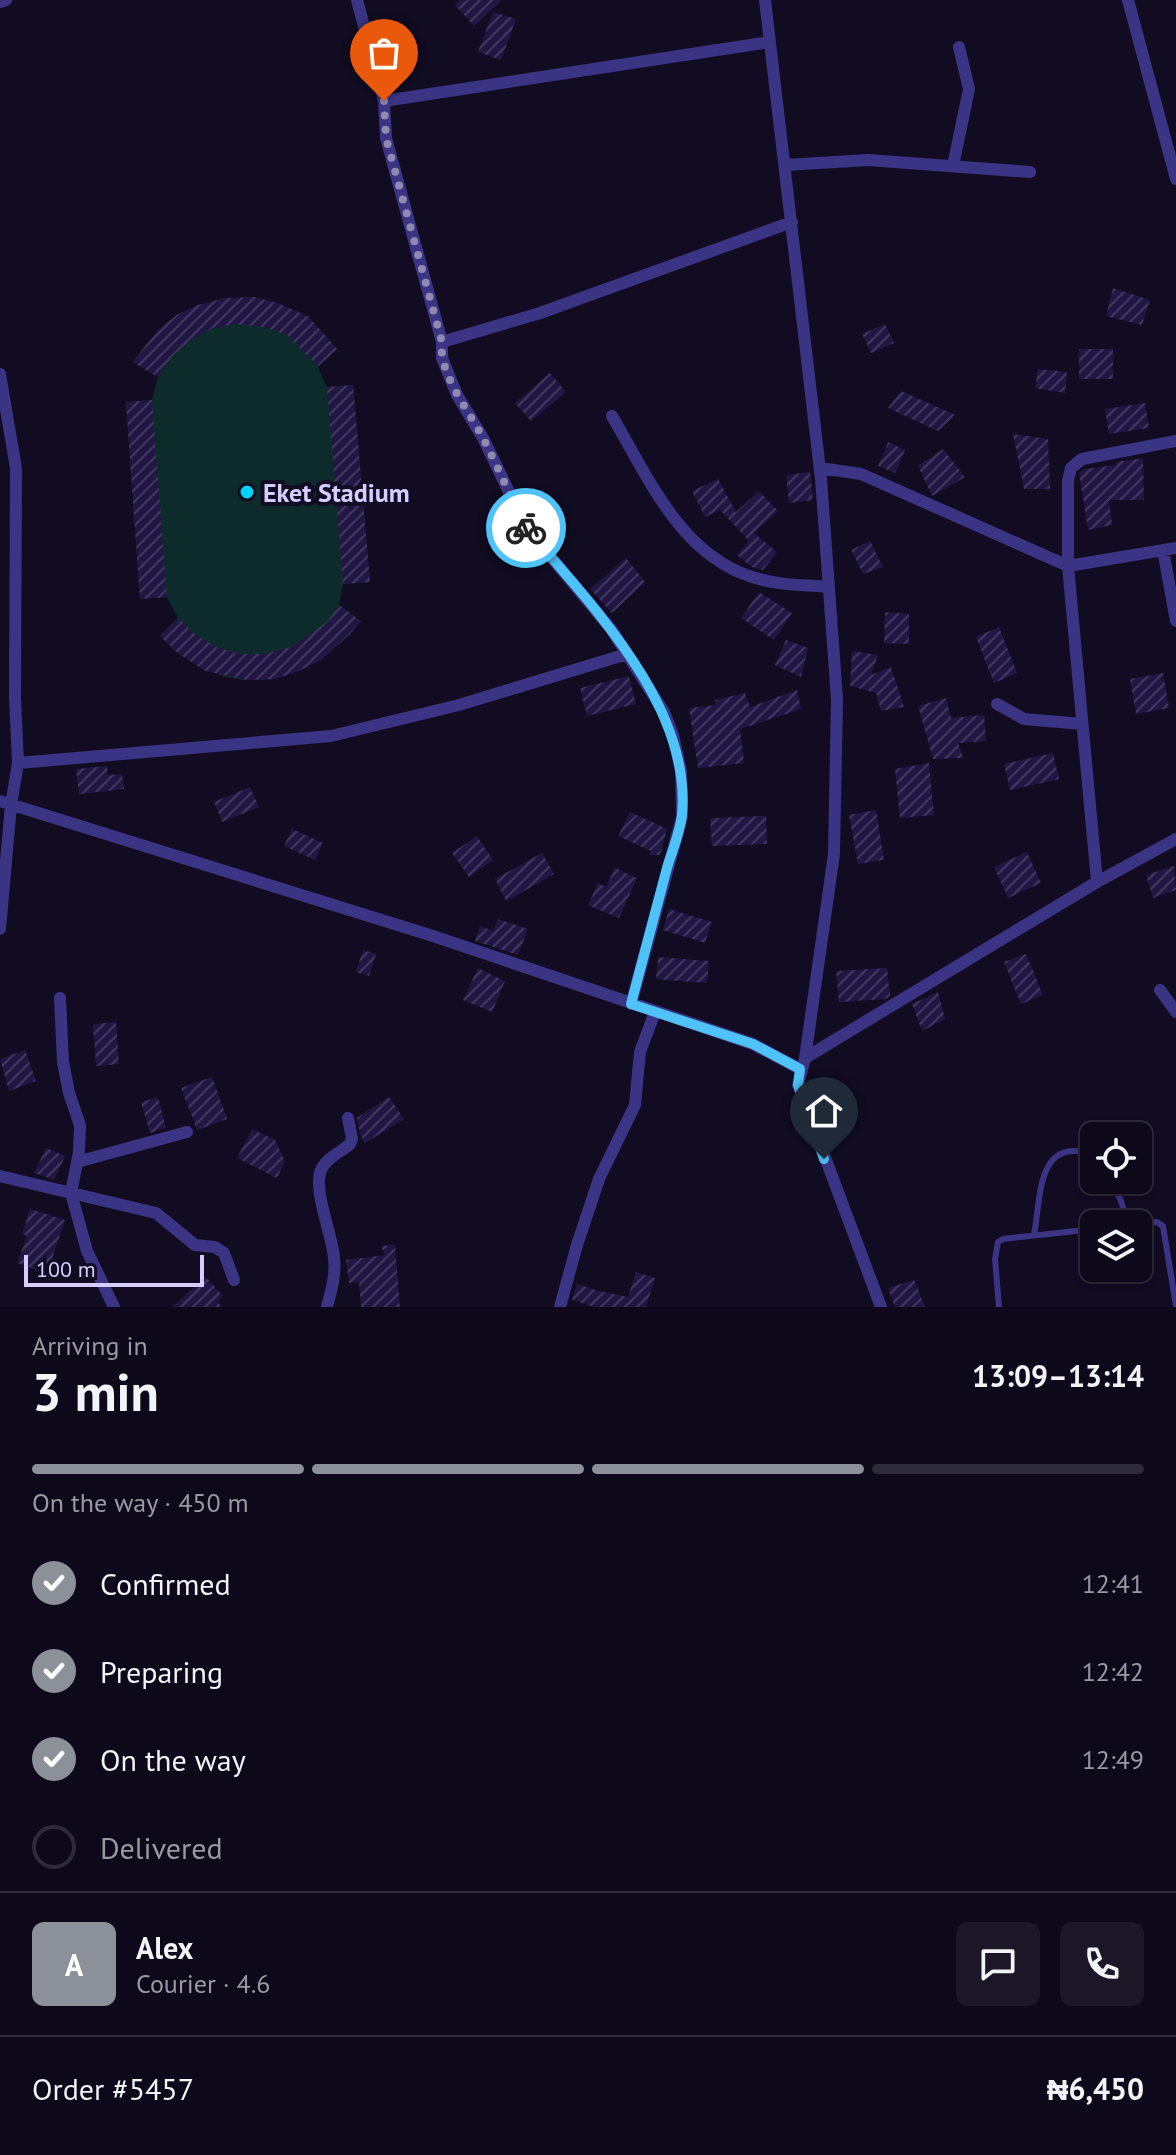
<!DOCTYPE html>
<html lang="en">
<head>
<meta charset="utf-8">
<style>
  body { margin:0; font-family:"PT Sans",sans-serif; background:#1b1727; color:#f1f3f6; height:100vh; display:flex; flex-direction:column; font-size:30px; white-space:nowrap }
  * { box-sizing:border-box; margin:0 }
  p { font-size:26px; color:#9a9aa2 }
  .icon { flex:none; width:44px; height:44px; fill:none; stroke:currentColor; stroke-width:2; stroke-linecap:round; stroke-linejoin:round }
  .map { position:relative; height:1307px; overflow:hidden }
  .panel { display:flex; flex-direction:column; background:#0d091a; flex:1 }
  .panel>* { flex:none }
  .controls { position:absolute; left:1080px; top:1122px; display:grid; gap:16px }
  .controls a { display:grid; place-items:center; width:72px; height:72px; border-radius:12px; background:#0d091a; box-shadow:0 2px 6px #0004,0 0 0 2px #2d2a39; font-size:40px }
  .scale { position:absolute; left:24px; bottom:20px; width:180px; box-sizing:border-box; padding-left:8px; border:4px solid #d5ccff; border-top:0; font-size:22px; line-height:28px; white-space:nowrap; color:#d5ccff; -webkit-text-stroke:6px #110c22; paint-order:stroke }
  .pin { position:absolute; display:grid; place-items:center; width:68px; height:68px; color:#fff; margin:-82px -34px; border-radius:50% 50% 50% 0; rotate:-45deg; box-shadow:0 0 8px #0007 }
  .pin .icon { rotate:45deg }
  .courier { position:absolute; display:grid; place-items:center; width:80px; height:80px; margin:-40px; border:6px solid #4fc3f7; border-radius:50%; background:#fff; color:#222; box-shadow:0 2px 10px #0007 }
  .headline em { font-style:normal; font-weight:600 }
  .headline div { display:flex; flex-direction:column-reverse }
  .headline { display:flex; align-items:center; justify-content:space-between; height:136px; padding:0 32px }
  h1 { font-size:52px; font-weight:600; line-height:60px }
  .bar { display:grid; grid-template-columns:repeat(4,1fr); gap:12px 8px; align-content:center; height:96px; padding:0 32px }
  .bar i { height:10px; border-radius:6px; background:#2d2a39 }
  .bar .selected { background:#8c9099 }
  .bar p { grid-column:span 4 }
  .line { display:flex; align-items:center; gap:20px; padding:0 32px; border-top:2px solid #2d2a39 }
  .line div { flex:1 }
  .round { display:grid; place-items:center; flex:none; width:84px; height:84px; border-radius:12px; background:#1b1727 }
  ol { padding:0 32px; list-style:none }
  li { display:flex; align-items:center; gap:24px; height:88px }
  li p { margin-inline-start:auto }
  li .icon { padding:8px; border-radius:50%; background:#8c9099; color:#fff; stroke-width:4 }
  li:last-child { color:#9a9aa2 }
  li i { width:44px; height:44px; border:4px solid #2d2a39; border-radius:50% }
  .map>svg:first-child { display:block }
</style>
</head>
<body>
<div class="map">
<svg width="1176" height="1307" viewBox="0 0 1176 1307">
  <defs>
    <pattern id="building-hatch" width="6" height="6" patternUnits="userSpaceOnUse" patternTransform="scale(2)"><rect width="6" height="6" fill="#221744"/><path d="M-1 1l2-2M0 6l6-6M5 7l2-2" fill="none" stroke="#413860"/></pattern>
  </defs>
  <rect width="100%" height="100%" fill="#110c22"/>
  <!-- green -->
  <path fill="#0e2b2c" d="M254,297C299,308 307,315 337,349L318,367L327,387L353,385L370,582L343,584L339,605L361,621C304,690 225,703 160,636L178,618L167,597L140,599L126,402L152,400L158,377L133,362C166,315 196,298 254,297Z"/>
  <!-- building -->
  <path fill="url(#building-hatch)" d="M460,0H502L474,26L455,5Z
    M493,12L516,19L501,60L478,52Z
    M1113,288L1150,300L1142,325L1106,316Z
    M254,297L280,304L309,317L337,349L318,366L287,335L265,327L234,324L210,329L188,342L172,356L158,377L133,362L158,330L178,314L198,305L225,298Z
    M885,324L894,343L871,353L862,334Z
    M1079,349H1113V379H1079Z
    M1038,369L1067,372L1065,393L1035,388Z
    M550,373L566,392L531,421L515,403Z
    M353,385L370,582L343,584L327,387Z
    M901,391L955,415L938,431L888,408Z
    M152,400L167,597L140,599L126,402Z
    M1145,403L1149,428L1109,434L1105,409Z
    M1013,434L1048,439L1050,489H1024Z
    M888,442L905,450L895,473L878,466Z
    M943,449L965,477L932,496L918,466Z
    M1143,458L1144,500H1109L1112,525L1088,530L1079,473L1084,469L1116,465V462Z
    M810,472L813,500L789,503L786,475Z
    M718,479L736,512L759,491L778,511L754,533L777,552L763,570L752,567L737,555L749,541L720,510L705,517L692,491Z
    M870,541L883,567L863,574L851,550Z
    M626,558L645,582L612,613L590,589Z
    M759,592L792,613L774,640L741,618Z
    M339,605L361,621L350,634L321,660L301,670L275,679L247,680L205,671L175,651L160,636L178,618L197,636L218,648L241,654H265L291,647L310,634L328,621Z
    M885,612L909,614V644L884,643Z
    M999,627L1017,673L994,683L976,637Z
    M786,640L808,648L801,677L775,665Z
    M852,651L878,655L871,675L891,667L904,707L881,711L876,693L850,686Z
    M1163,673L1169,708L1136,714L1130,679Z
    M629,676L636,704L587,716L580,688Z
    M797,690L801,709L740,729L744,763L698,768L689,708L716,705L715,700L745,693L750,707Z
    M946,698L951,718L984,715L986,741L958,743L963,758L933,759L918,706Z
    M1053,753L1059,779L1010,790L1004,764Z
    M929,763L934,815L900,818L895,769Z
    M107,766L108,775L122,774L124,789L79,794L76,769Z
    M250,787L259,807L222,822L214,802Z
    M876,810L884,860L858,864L849,815Z
    M630,812L667,829L660,855H649L651,851L618,836Z
    M766,816L767,844L712,846L710,818Z
    M292,829L323,843L315,860L284,846Z
    M477,836L493,860L469,877L452,853Z
    M1027,852L1041,883L1008,898L994,867Z
    M542,853L554,874L506,901L495,879Z
    M1174,866L1176,890L1153,898L1146,875Z
    M615,868L637,878L619,918L588,905L598,883L606,887Z
    M669,909L712,922L705,943L663,930Z
    M498,919L528,929L518,955L475,941L480,926L493,931Z
    M363,950L376,954L369,976L356,972Z
    M1026,954L1043,995L1021,1004L1004,962Z
    M658,957L709,961L707,983L656,979Z
    M478,968L505,981L492,1012L463,1000Z
    M887,968L890,996L885,999L839,1002L836,971Z
    M938,992L945,1019L922,1031L912,1004Z
    M116,1022L119,1064L96,1066L93,1024Z
    M25,1050L36,1081L9,1091L0,1059Z
    M212,1077L227,1119L197,1130L181,1088Z
    M158,1097L166,1128L150,1133L141,1102Z
    M389,1097L404,1119L365,1143L360,1134L357,1118Z
    M252,1129L275,1140L285,1161L277,1178L237,1158Z
    M46,1148L65,1156L54,1180L34,1173Z
    M30,1209L65,1220L47,1274L17,1263L27,1236L22,1234Z
    M395,1245L400,1307H361L359,1282L349,1283L346,1260L385,1255L381,1246Z
    M636,1272L655,1278L646,1307H594L572,1300L577,1284L599,1291L628,1297Z
    M206,1277L223,1296L217,1301L222,1307H172Z
    M914,1280L925,1307H895L888,1288Z"/>
  <g fill="none" stroke-linecap="round" stroke-linejoin="round">
    <!-- service -->
    <path stroke="#3b3484" stroke-width="6" d="M1111,1180L1121,1201L1128,1224
      M1138,1224L1157,1222L1163,1226L1176,1306
      M1034,1235C1041,1199 1036,1134 1094,1155
      M999,1307L995,1259L998,1242L1003,1239L1094,1229"/>
    <!-- minor -->
    <path stroke="#3b3484" stroke-width="12" d="M357,0L384,101L770,42
      M765,0L821,479L837,699L834,854L805,1058L798,1085L881,1307
      M1128,0L1176,179
      M0,2L6,0
      M384,101L386,138L442,342
      M785,165L868,160L1030,172
      M953,166L969,89L959,47
      M0,374L16,468L15,698L18,763L11,805L0,929
      M612,416C652,484 686,568 773,582C791,586 811,585 829,587
      M820,468L861,474L1068,566L1176,548
      M1163,550L1176,621
      M997,704L1024,719L1082,724
      M18,763L331,736L459,705L627,654
      M0,801L433,936L753,1044L800,1069
      M1097,882L1068,566V481L1071,468L1082,459L1176,441
      M1160,990L1176,1012
      M60,998L63,1062L69,1093L80,1125L79,1152L71,1193L87,1251L114,1307
      M631,1004L682,817L681,771L673,735L664,712L611,629L526,527L483,438L457,395L442,358V342L540,313L792,222
      M805,1058L1097,882L1176,839
      M77,1162L187,1132
      M0,1176L156,1213L195,1245L215,1247L224,1253L234,1280
      M327,1307C331,1291 336,1276 334,1258C333,1237 311,1186 322,1168C328,1157 341,1152 350,1144L352,1139L348,1118
      M560,1307L577,1245L599,1179L635,1105L640,1052L655,1012"/>
  </g>
  <g fill="none" stroke-linecap="round" stroke-linejoin="round">
    <!-- done -->
    <path stroke="#9089b2" stroke-width="8" stroke-dasharray="0 14.4" d="M384,101L386,138L442,342C438,373 469,411 483,438C498,467 511,498 526,528"/>
    <!-- route -->
    <path stroke="#4fc3f7" stroke-width="10" d="M526,528C591,605 692,706 682,815C680,833 672,851 667,868C655,914 643,959 631,1004L753,1044L800,1069L798,1085L824,1159"/>
  </g>
  <!-- markers -->
  <circle fill="#00d3f7" stroke="#110c22" stroke-width="3" cx="247" cy="492" r="8"/>
  <g text-anchor="middle" dominant-baseline="central" stroke-width="8" stroke-linejoin="round" paint-order="stroke">
    <!-- poi labels -->
    <g font-size="26" font-weight="bold" fill="#d5ccff" stroke="#110c22" text-anchor="start">
      <text x="263" y="492">Eket Stadium</text>
    </g>
  </g>
</svg>
<div class="controls">
<a><svg class="icon" aria-label="locate" viewBox="0 0 24 24"><circle cx="12" cy="12" r="6"/><path d="M12 2v4M12 18v4M2 12h4M18 12h4"/></svg></a>
<a><svg class="icon" aria-label="layers" viewBox="0 0 24 24"><path d="M12 4l9 5-9 5-9-5zM3 14l9 5 9-5"/></svg></a>
</div>
<div class="scale">100 m</div>
<div class="pin" style="left:384px;top:101px;background:#ea580c"><svg class="icon" aria-label="bag" viewBox="0 0 24 24"><path d="M5 8h14l-1 12H6zM9 8a3 3 0 0 1 6 0"/></svg></div>
<div class="pin" style="left:824px;top:1159px;background:#1f2937"><svg class="icon" aria-label="home" viewBox="0 0 24 24"><path d="M3 11l9-7 9 7M6 9v11h12V9"/></svg></div>
<div class="courier" style="left:526px;top:528px"><svg class="icon" aria-label="bike" viewBox="0 0 24 24"><circle cx="6" cy="16" r="4"/><circle cx="18" cy="16" r="4"/><path d="M6 16l4-8h5l3 8M10 8l3 8H6M13 5h3"/></svg></div>
</div>
<section class="panel">
<div class="headline"><div><h1>3 min</h1><p>Arriving in</p></div><em>13:09–13:14</em></div>
<div class="bar"><i class="selected"></i><i class="selected"></i><i class="selected"></i><i></i><p>On the way · 450 m</p></div>
<ol>
<li><svg class="icon" aria-label="check" viewBox="0 0 24 24"><path d="M5 12l5 5 9-10"/></svg>Confirmed<p>12:41</p></li>
<li><svg class="icon" aria-label="check" viewBox="0 0 24 24"><path d="M5 12l5 5 9-10"/></svg>Preparing<p>12:42</p></li>
<li><svg class="icon" aria-label="check" viewBox="0 0 24 24"><path d="M5 12l5 5 9-10"/></svg>On the way<p>12:49</p></li>
<li><i></i>Delivered</li>
</ol>
<div class="line" style="height:144px"><b class="round" style="background:#8c9099;color:#fff">A</b><div><b>Alex</b><p>Courier · 4.6</p></div><a class="round"><svg class="icon" aria-label="chat" viewBox="0 0 24 24"><path d="M4 5h16v11H9l-5 4z"/></svg></a><a class="round"><svg class="icon" aria-label="phone" viewBox="0 0 24 24"><path d="M5 4h4l2 5-3 2q2 4 5 5l2-3 5 2v4C11 20 4 13 5 4z"/></svg></a></div>
<div class="line" style="height:104px"><div>Order #5457</div><b>₦6,450</b></div>
</section>
</body>
</html>
